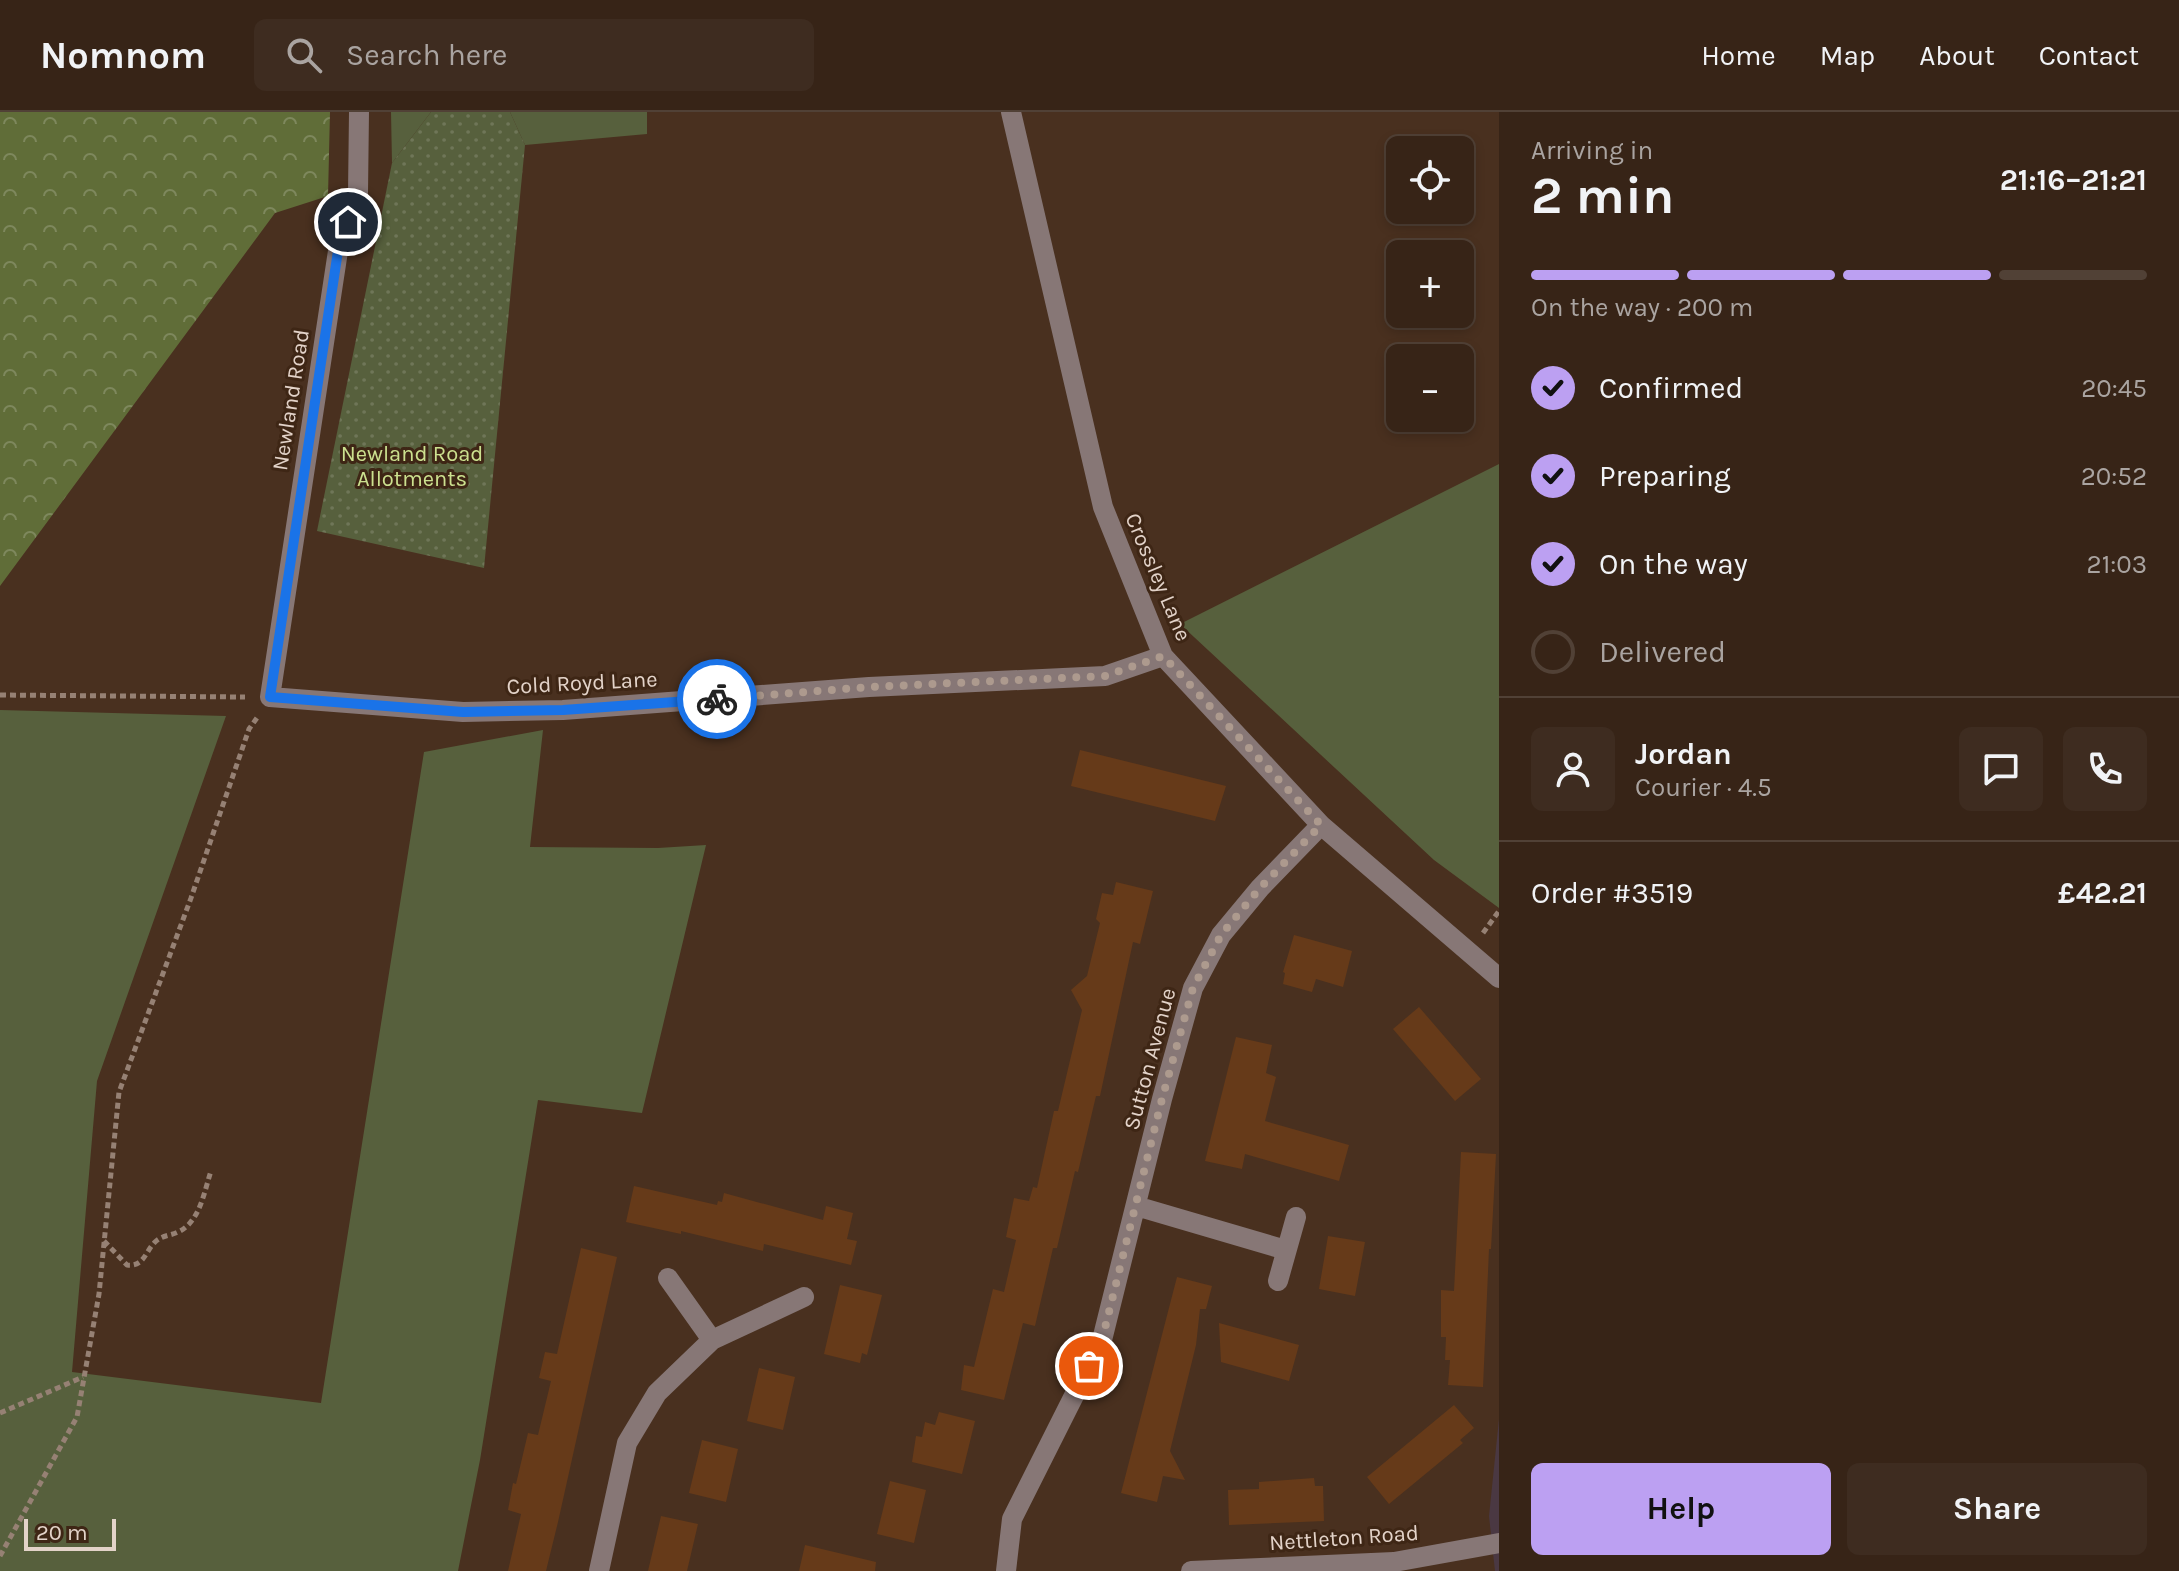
<!DOCTYPE html>
<html lang="en">
<head>
<meta charset="utf-8">
<style>
  body { margin:0; font-family:Karla,sans-serif; background:#3e2c20; color:#f1f3f6; height:100vh; display:flex; flex-direction:column; font-size:30px; white-space:nowrap }
  * { box-sizing:border-box; margin:0 }
  p { font-size:26px; color:#aaa4a1 }
  .icon { flex:none; width:44px; height:44px; fill:none; stroke:currentColor; stroke-width:2; stroke-linecap:round; stroke-linejoin:round }
  .map { position:relative; flex:1; overflow:hidden }
  .details { display:flex; flex-direction:column; background:#372417; width:680px }
  .details>* { flex:none }
  .controls { position:absolute; left:1386px; top:24px; display:grid; gap:16px }
  .controls a { display:grid; place-items:center; width:88px; height:88px; border-radius:12px; background:#372417; box-shadow:0 4px 12px #0003,0 0 0 2px #514136; font-size:40px }
  .scale { position:absolute; left:24px; bottom:20px; width:92px; box-sizing:border-box; padding-left:8px; border:4px solid #e3d3c9; border-top:0; font-size:22px; line-height:28px; white-space:nowrap; color:#e3d3c9; -webkit-text-stroke:6px #3e2615; paint-order:stroke }
  .pin { position:absolute; display:grid; place-items:center; width:68px; height:68px; color:#fff; margin:-34px; border:4px solid #fff; border-radius:50%; box-shadow:0 2px 8px #0007 }
  .courier { position:absolute; display:grid; place-items:center; width:80px; height:80px; margin:-40px; border:6px solid #1a73e8; border-radius:50%; background:#fff; color:#222; box-shadow:0 2px 10px #0007 }
  .summary em { font-style:normal; font-weight:700 }
  .summary div { display:flex; flex-direction:column-reverse }
  .summary { display:flex; align-items:center; justify-content:space-between; height:136px; padding:0 32px }
  h1 { font-size:52px; font-weight:700; line-height:60px }
  .bar { display:grid; grid-template-columns:repeat(4,1fr); gap:12px 8px; align-content:center; height:96px; padding:0 32px }
  .bar i { height:10px; border-radius:6px; background:#514136 }
  .bar .on { background:#bca0f2 }
  .bar p { grid-column:span 4 }
  .line { display:flex; align-items:center; gap:20px; padding:0 32px; border-top:2px solid #514136 }
  .line div { flex:1 }
  .round { display:grid; place-items:center; flex:none; width:84px; height:84px; border-radius:12px; background:#3e2c20 }
  ol { padding:0 32px; list-style:none }
  li { display:flex; align-items:center; gap:24px; height:88px }
  li p { margin-inline-start:auto }
  li .icon { padding:8px; border-radius:50%; background:#bca0f2; color:#111; stroke-width:4 }
  li:last-child { color:#aaa4a1 }
  li i { width:44px; height:44px; border:4px solid #514136; border-radius:50% }
  .cta { display:flex; gap:16px; margin-top:auto; padding:16px 32px }
  .cta a { flex:1; height:92px; border-radius:12px; background:#bca0f2; color:#111; font-size:32px; font-weight:700; line-height:92px; text-align:center }
  .cta a+a { background:#3e2c20; color:#f1f3f6 }
  header { display:flex; align-items:center; gap:48px; box-sizing:border-box; height:112px; padding:0 40px; background:#372417; border-bottom:2px solid #514136 }
  header strong { font-size:38px }
  nav { display:flex; gap:44px; margin-inline-start:auto; font-size:28px }
  .search { width:560px; height:72px; background:#3e2c20; display:flex; align-items:center; gap:20px; box-sizing:border-box; padding:0 28px; border-radius:12px; color:#aaa4a1; font-size:30px }
  main { display:flex; flex:1; min-height:0 }
  .map>svg:first-child { display:block }
</style>
</head>
<body>
<header>
<strong>Nomnom</strong>
<div class="search"><svg class="icon" aria-label="search" viewBox="0 0 24 24"><circle cx="10" cy="10" r="6"/><path d="M15 15l6 6"/></svg>Search here</div>
<nav><a>Home</a><a>Map</a><a>About</a><a>Contact</a></nav>
</header>
<main>
<div class="map">
<svg width="1499" height="1459" viewBox="0 0 1499 1459">
  <defs>
    <pattern id="forest-crowns" width="20" height="18" patternUnits="userSpaceOnUse" patternTransform="scale(2)"><rect width="20" height="18" fill="#606d38"/><path d="M2 6a3 3 0 1 1 6 0M12 15a3 3 0 1 1 6 0" fill="none" stroke="#7e885d"/></pattern>
    <pattern id="park-dots" width="8" height="8" patternUnits="userSpaceOnUse" patternTransform="scale(2)"><rect width="8" height="8" fill="#57603d"/><path d="M2 2h.1M6 6h.1" fill="none" stroke="#6f7658" stroke-width="1.8" stroke-linecap="round"/></pattern>
  </defs>
  <rect width="100%" height="100%" fill="#49301f"/>
  <!-- commercial -->
  <path fill="#4a3842" d="M1499,1307V1459H1495L1489,1404Z"/>
  <!-- grass -->
  <path fill="#57603d" d="M391,0H431L392,51Z
    M510,0H647V22L525,33Z
    M1499,352V796L1434,748L1180,512Z
    M0,598L226,604L97,969L72,1260L321,1291L424,640L543,618L530,735L658,736L706,733L642,1001L538,988L480,1348L458,1459H0Z"/>
  <!-- forest -->
  <path fill="url(#forest-crowns)" d="M0,0H330L328,84L275,101L0,474Z"/>
  <!-- park -->
  <path fill="url(#park-dots)" d="M431,0H510L525,33L484,456L317,419L392,51Z"/>
  <!-- building -->
  <path fill="#663a19" d="M1080,638L1226,674L1215,709L1071,674Z
    M1116,770L1153,779L1140,832L1133,830L1100,984H1096L1078,1060L1075,1059L1057,1136H1053L1035,1214L1023,1211L1004,1288L961,1278L964,1253L974,1255L993,1177L1004,1180L1016,1128L1006,1125L1014,1086L1029,1089L1033,1075L1037,1076L1054,999H1058L1082,898L1071,878L1087,864L1100,811L1096,807L1102,781L1113,783Z
    M1294,823L1352,839L1343,875L1316,867L1312,880L1283,872L1285,861L1283,860Z
    M1419,895L1481,967L1455,989L1393,917Z
    M1236,925L1272,933L1266,961L1276,965L1265,1009L1349,1033L1339,1069L1245,1042L1242,1057L1205,1049Z
    M1461,1040L1496,1042L1491,1137H1489L1483,1275L1448,1273L1450,1248H1445L1446,1225H1441V1178L1454,1179Z
    M634,1074L717,1093L718,1089L722,1090L724,1081L823,1108L826,1094L853,1101L847,1127L857,1129L851,1153L764,1132L763,1139L681,1119V1122L626,1110Z
    M1328,1124L1365,1130L1355,1184L1319,1177Z
    M581,1136L617,1145L558,1410L546,1459H508L521,1402L508,1398L513,1371L516,1372L528,1321L538,1323L551,1269L539,1266L545,1240L557,1242Z
    M1177,1165L1212,1174L1206,1197H1200L1196,1233L1170,1339L1185,1368L1163,1364L1157,1390L1121,1381Z
    M840,1173L882,1183L867,1243L862,1241L860,1251L824,1242Z
    M1219,1211L1299,1233L1289,1269L1221,1250Z
    M759,1256L795,1265L783,1318L747,1309Z
    M1454,1293L1474,1316L1460,1328L1463,1331L1389,1392L1367,1365Z
    M939,1300L975,1309L962,1362L912,1350L916,1324L922,1325L925,1310L935,1313Z
    M702,1328L738,1337L726,1390L689,1381Z
    M1314,1366L1315,1374H1323L1324,1409L1229,1413L1228,1378L1259,1377V1370Z
    M890,1369L926,1378L914,1431L877,1422Z
    M661,1404L698,1412L687,1459H648Z
    M805,1433L876,1450L875,1459H799Z"/>
  <g fill="none" stroke-linecap="round" stroke-linejoin="round">
    <!-- path -->
    <path stroke="#968174" stroke-width="5" stroke-dasharray="6 4" stroke-linecap="butt" d="M0,583L245,585
      M1483,821L1499,799
      M104,1129L127,1153C144,1155 145,1140 155,1130C162,1123 170,1124 178,1120C200,1110 204,1080 211,1059
      M0,1301L83,1265
      M0,1444L77,1305L99,1182L119,980L191,786L249,617L259,603"/>
    <!-- minor -->
    <path stroke="#877776" stroke-width="20" d="M359,0L358,81L338,139L270,585L463,600L563,598L869,575L1105,564L1163,544
      M1011,0L1103,395L1163,544L1321,713L1499,866
      M1136,1094L1286,1138
      M668,1166L712,1228
      M1278,1169L1296,1105
      M599,1459L627,1331L657,1281L712,1228L804,1185
      M1006,1459L1012,1407L1102,1228L1162,987L1193,876L1221,823L1260,776L1321,713
      M1191,1459L1394,1450L1499,1431"/>
  </g>
  <g fill="none" stroke-linecap="round" stroke-linejoin="round">
    <!-- done -->
    <path stroke="#ad9a8e" stroke-width="8" stroke-dasharray="0 14.4" d="M717,587L869,575L1105,564L1163,544L1321,713L1260,776L1221,823L1193,876L1162,987L1102,1228L1089,1254"/>
    <!-- route -->
    <path stroke="#1a73e8" stroke-width="10" d="M348,110L338,139L270,585L463,600L563,598L717,587"/>
  </g>
  <g text-anchor="middle" dominant-baseline="central" stroke-width="6" stroke-linejoin="round" paint-order="stroke">
    <!-- street labels -->
    <g font-size="22" fill="#e3d3c9" stroke="#3e2615">
      <text transform="translate(291 288) rotate(-81)">Newland Road</text>
      <text transform="translate(1158 465) rotate(67)">Crossley Lane</text>
      <text transform="translate(582 571) rotate(-3)">Cold Royd Lane</text>
      <text transform="translate(1150 947) rotate(-75)">Sutton Avenue</text>
      <text transform="translate(1344 1426) rotate(-4)">Nettleton Road</text>
    </g>
    <!-- park labels -->
    <g font-size="22" fill="#cce18f" stroke="#3e2615">
      <text x="412" y="342">Newland Road<tspan x="412" dy="25">Allotments</tspan></text>
    </g>
  </g>
</svg>
<div class="controls">
<a><svg class="icon" aria-label="locate" viewBox="0 0 24 24"><circle cx="12" cy="12" r="6"/><path d="M12 2v4M12 18v4M2 12h4M18 12h4"/></svg></a>
<a>+</a>
<a>−</a>
</div>
<div class="scale">20 m</div>
<div class="pin" style="left:1089px;top:1254px;background:#ea580c"><svg class="icon" aria-label="bag" viewBox="0 0 24 24"><path d="M5 8h14l-1 12H6zM9 8a3 3 0 0 1 6 0"/></svg></div>
<div class="pin" style="left:348px;top:110px;background:#1f2937"><svg class="icon" aria-label="home" viewBox="0 0 24 24"><path d="M3 11l9-7 9 7M6 9v11h12V9"/></svg></div>
<div class="courier" style="left:717px;top:587px"><svg class="icon" aria-label="bike" viewBox="0 0 24 24"><circle cx="6" cy="16" r="4"/><circle cx="18" cy="16" r="4"/><path d="M6 16l4-8h5l3 8M10 8l3 8H6M13 5h3"/></svg></div>
</div>
<section class="details">
<div class="summary"><div><h1>2 min</h1><p>Arriving in</p></div><em>21:16–21:21</em></div>
<div class="bar"><i class="on"></i><i class="on"></i><i class="on"></i><i></i><p>On the way · 200 m</p></div>
<ol>
<li><svg class="icon" aria-label="check" viewBox="0 0 24 24"><path d="M5 12l5 5 9-10"/></svg>Confirmed<p>20:45</p></li>
<li><svg class="icon" aria-label="check" viewBox="0 0 24 24"><path d="M5 12l5 5 9-10"/></svg>Preparing<p>20:52</p></li>
<li><svg class="icon" aria-label="check" viewBox="0 0 24 24"><path d="M5 12l5 5 9-10"/></svg>On the way<p>21:03</p></li>
<li><i></i>Delivered</li>
</ol>
<div class="line" style="height:144px"><a class="round"><svg class="icon" aria-label="person" viewBox="0 0 24 24"><circle cx="12" cy="8" r="4"/><path d="M4 21q1-7 8-7t8 7"/></svg></a><div><b>Jordan</b><p>Courier · 4.5</p></div><a class="round"><svg class="icon" aria-label="chat" viewBox="0 0 24 24"><path d="M4 5h16v11H9l-5 4z"/></svg></a><a class="round"><svg class="icon" aria-label="phone" viewBox="0 0 24 24"><path d="M5 4h4l2 5-3 2q2 4 5 5l2-3 5 2v4C11 20 4 13 5 4z"/></svg></a></div>
<div class="line" style="height:104px"><div>Order #3519</div><b>£42.21</b></div>
<div class="cta"><a>Help</a><a>Share</a></div>
</section>
</main>
</body>
</html>
